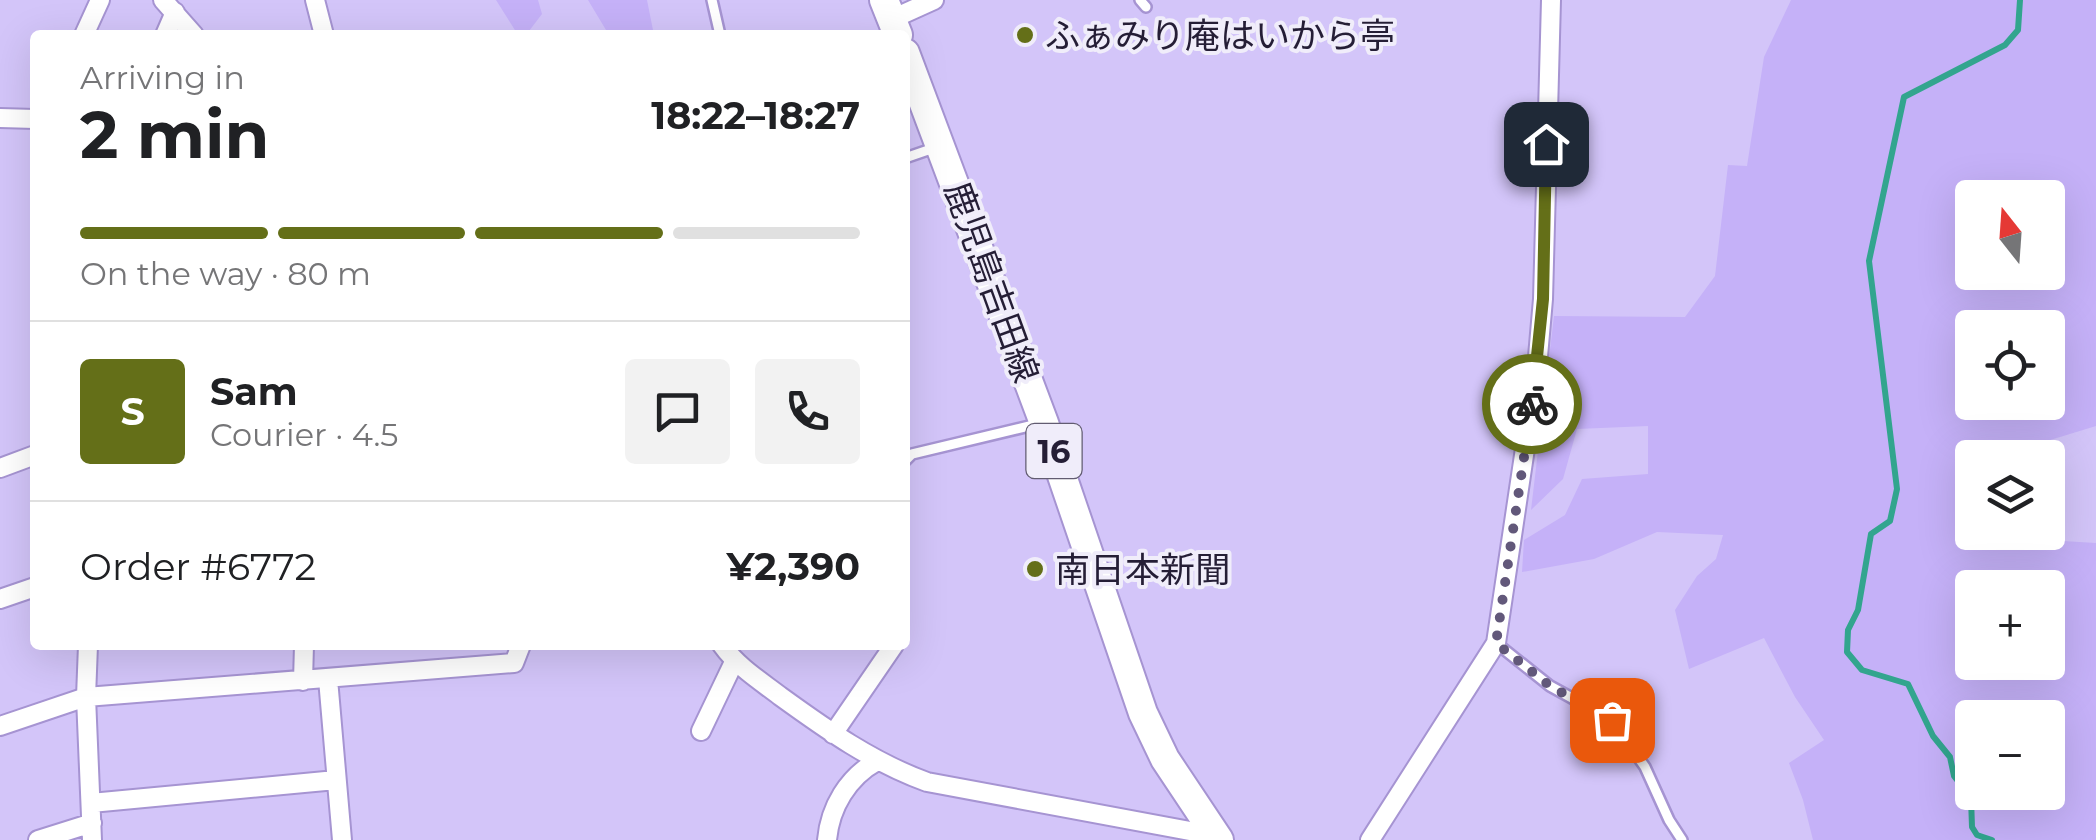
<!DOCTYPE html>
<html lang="en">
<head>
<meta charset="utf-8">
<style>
  body { margin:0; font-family:Montserrat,"Noto Sans JP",sans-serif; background:#f2f2f2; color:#202124; height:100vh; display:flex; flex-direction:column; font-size:38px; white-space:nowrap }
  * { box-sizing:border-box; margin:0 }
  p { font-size:32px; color:#757577 }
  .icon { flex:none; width:55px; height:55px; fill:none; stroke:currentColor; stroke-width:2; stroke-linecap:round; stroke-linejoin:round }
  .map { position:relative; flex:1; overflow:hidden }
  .details { position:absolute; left:30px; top:30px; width:880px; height:620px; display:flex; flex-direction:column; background:#fff; border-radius:10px; box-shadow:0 10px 40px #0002 }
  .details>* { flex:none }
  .needle { width:65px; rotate:343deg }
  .controls { position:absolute; left:1955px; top:180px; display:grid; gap:20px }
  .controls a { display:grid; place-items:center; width:110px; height:110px; border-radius:10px; background:#fff; box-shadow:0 10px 40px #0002; font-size:50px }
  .pin { position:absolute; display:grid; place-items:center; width:85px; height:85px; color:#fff; margin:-42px; border-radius:20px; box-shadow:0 5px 15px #0006 }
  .courier { position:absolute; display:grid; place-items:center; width:100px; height:100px; margin:-50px; border:8px solid #646f18; border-radius:50%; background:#fff; color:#222; box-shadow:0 2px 12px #0007 }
  .summary em { font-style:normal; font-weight:700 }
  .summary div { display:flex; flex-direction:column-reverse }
  .summary { display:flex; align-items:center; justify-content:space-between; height:170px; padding:0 50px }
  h1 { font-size:65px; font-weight:700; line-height:75px }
  .bar { display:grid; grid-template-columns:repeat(4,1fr); gap:15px 10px; align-content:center; height:120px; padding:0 50px }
  .bar i { height:12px; border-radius:8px; background:#e0e0e0 }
  .bar .active { background:#646f18 }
  .bar p { grid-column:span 4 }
  .line { display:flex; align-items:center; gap:25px; padding:0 50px; border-top:2px solid #e0e0e0 }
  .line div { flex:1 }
  .round { display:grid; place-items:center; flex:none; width:105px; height:105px; border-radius:10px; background:#f2f2f2 }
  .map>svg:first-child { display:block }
</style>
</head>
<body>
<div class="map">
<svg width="2096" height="840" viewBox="0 0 2096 840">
  <rect width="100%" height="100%" fill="#d3c5f9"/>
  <!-- green -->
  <path fill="#c5b1f8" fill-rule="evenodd" d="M496,0H538L542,14L526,35H518Z
    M588,0H647L654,35H609Z
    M1791,0H2096V426L2047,441L1983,445L1981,457L1972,458V532H2048V527L2063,541L2096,543V840H1813L1803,800L1789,763L1824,740L1795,697L1764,638L1689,669L1675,610L1697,576L1716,559L1723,535L1657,532L1594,559L1522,572L1524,540L1565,515L1582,479L1648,474V426L1577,429L1563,479L1531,510L1554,316L1685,317L1715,276L1728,165L1747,166L1764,57ZM1972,198H2048V272H1972ZM1972,328H2048V402H1972ZM1972,588H2048V662H1972ZM1972,718H2048V792H1972Z"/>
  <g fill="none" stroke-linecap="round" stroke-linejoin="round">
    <!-- stream -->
    <path stroke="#32a58e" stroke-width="6" d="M1992,840L1977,835L1972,827L1971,798L1954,776L1950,757L1933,736L1908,684L1862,670L1847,652L1848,630L1858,610L1871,534L1890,521L1897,489L1869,261L1904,97L2005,45L2018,30L2020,0"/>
    <!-- service casing -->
    <g stroke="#a694d2" stroke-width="14">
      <path id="service" d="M712,0L720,35
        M1140,0L1146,7
        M905,158L934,148
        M905,461L912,454L1042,423
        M1496,643L1550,686L1612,720L1645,767L1669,820L1682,840"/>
    </g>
    <!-- minor casing -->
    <g stroke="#a694d2" stroke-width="22">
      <path id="minor" d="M163,0L194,35
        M315,0L324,35
        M892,19L934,0
        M84,35L100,0
        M165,35L175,12
        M0,118L35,119
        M0,468L35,455
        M0,599L35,587
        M88,645L86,697L92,840
        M722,645C738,667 759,680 780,696C827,730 872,762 927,782L1217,836
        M328,679L342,840
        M303,681L304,645
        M0,726L86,697L514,663L521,645
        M701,731L734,662
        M833,734L894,645
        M91,803L336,780
        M38,840L92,823
        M827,840C830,807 848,777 877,761
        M1370,840L1496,643L1537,368L1543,299L1551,0"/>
    </g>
    <!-- primary casing -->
    <g stroke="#a694d2" stroke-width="32">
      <path id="primary" d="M884,0L898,35
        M905,53L1044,423L1143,713L1165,759L1219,840"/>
    </g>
    <!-- service -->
    <use href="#service" stroke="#fff" stroke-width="9"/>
    <!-- minor -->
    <use href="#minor" stroke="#fff" stroke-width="18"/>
    <!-- primary -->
    <use href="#primary" stroke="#fff" stroke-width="28"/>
  </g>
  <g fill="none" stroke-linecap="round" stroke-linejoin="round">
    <!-- done -->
    <path stroke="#62587a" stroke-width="10" stroke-dasharray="0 18" d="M1532,404L1496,643L1550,686L1612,720"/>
    <!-- route -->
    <path stroke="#646f18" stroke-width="12" d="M1532,404L1543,299L1546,144"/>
  </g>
  <!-- markers -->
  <g fill="#646f18" stroke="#f0edfa" stroke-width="4">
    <circle cx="1025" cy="35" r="10"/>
    <circle cx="1035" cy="569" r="10"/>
  </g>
  <g text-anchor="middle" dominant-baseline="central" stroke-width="8" stroke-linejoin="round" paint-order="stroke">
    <!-- shield labels -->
    <rect fill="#f0edfa" stroke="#625c71" stroke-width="2.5" x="1026.5" y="424" width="55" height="54" rx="8"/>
    <g font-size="32" font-weight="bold" fill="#251e36">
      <text x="1054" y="451">16</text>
    </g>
    <!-- poi labels -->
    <g font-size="35" fill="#251e36" stroke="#f0edfa" text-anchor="start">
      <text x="1045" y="35">ふぁみり庵はいから亭</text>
      <text x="1055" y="569">南日本新聞</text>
    </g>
    <!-- street labels -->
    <g font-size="35" fill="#251e36" stroke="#f0edfa">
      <text transform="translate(992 282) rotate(70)">鹿児島吉田線</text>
    </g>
  </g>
</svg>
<div class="controls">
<a><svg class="needle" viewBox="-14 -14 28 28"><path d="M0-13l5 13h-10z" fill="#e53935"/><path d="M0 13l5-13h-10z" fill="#757577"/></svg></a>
<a><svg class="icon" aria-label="locate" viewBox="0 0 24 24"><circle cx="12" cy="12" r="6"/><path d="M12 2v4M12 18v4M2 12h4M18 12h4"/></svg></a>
<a><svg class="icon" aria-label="layers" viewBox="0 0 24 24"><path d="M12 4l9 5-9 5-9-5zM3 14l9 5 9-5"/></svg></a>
<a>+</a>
<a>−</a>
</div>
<div class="pin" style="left:1612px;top:720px;background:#ea580c"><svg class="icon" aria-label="bag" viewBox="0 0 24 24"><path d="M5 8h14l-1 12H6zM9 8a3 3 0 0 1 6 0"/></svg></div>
<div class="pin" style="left:1546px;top:144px;background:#1f2937"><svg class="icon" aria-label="home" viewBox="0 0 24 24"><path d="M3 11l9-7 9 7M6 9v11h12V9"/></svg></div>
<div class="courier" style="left:1532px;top:404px"><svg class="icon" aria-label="bike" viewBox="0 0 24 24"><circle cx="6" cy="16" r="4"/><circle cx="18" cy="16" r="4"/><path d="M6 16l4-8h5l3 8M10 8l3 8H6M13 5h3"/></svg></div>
<section class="details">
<div class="summary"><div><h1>2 min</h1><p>Arriving in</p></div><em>18:22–18:27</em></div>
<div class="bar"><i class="active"></i><i class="active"></i><i class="active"></i><i></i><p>On the way · 80 m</p></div>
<div class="line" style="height:180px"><b class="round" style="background:#646f18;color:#fff">S</b><div><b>Sam</b><p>Courier · 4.5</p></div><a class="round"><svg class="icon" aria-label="chat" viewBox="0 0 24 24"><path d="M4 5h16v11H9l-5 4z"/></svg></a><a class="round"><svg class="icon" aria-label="phone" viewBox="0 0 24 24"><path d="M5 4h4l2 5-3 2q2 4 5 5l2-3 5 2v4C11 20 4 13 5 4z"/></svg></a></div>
<div class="line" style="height:130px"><div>Order #6772</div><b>¥2,390</b></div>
</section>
</div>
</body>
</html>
